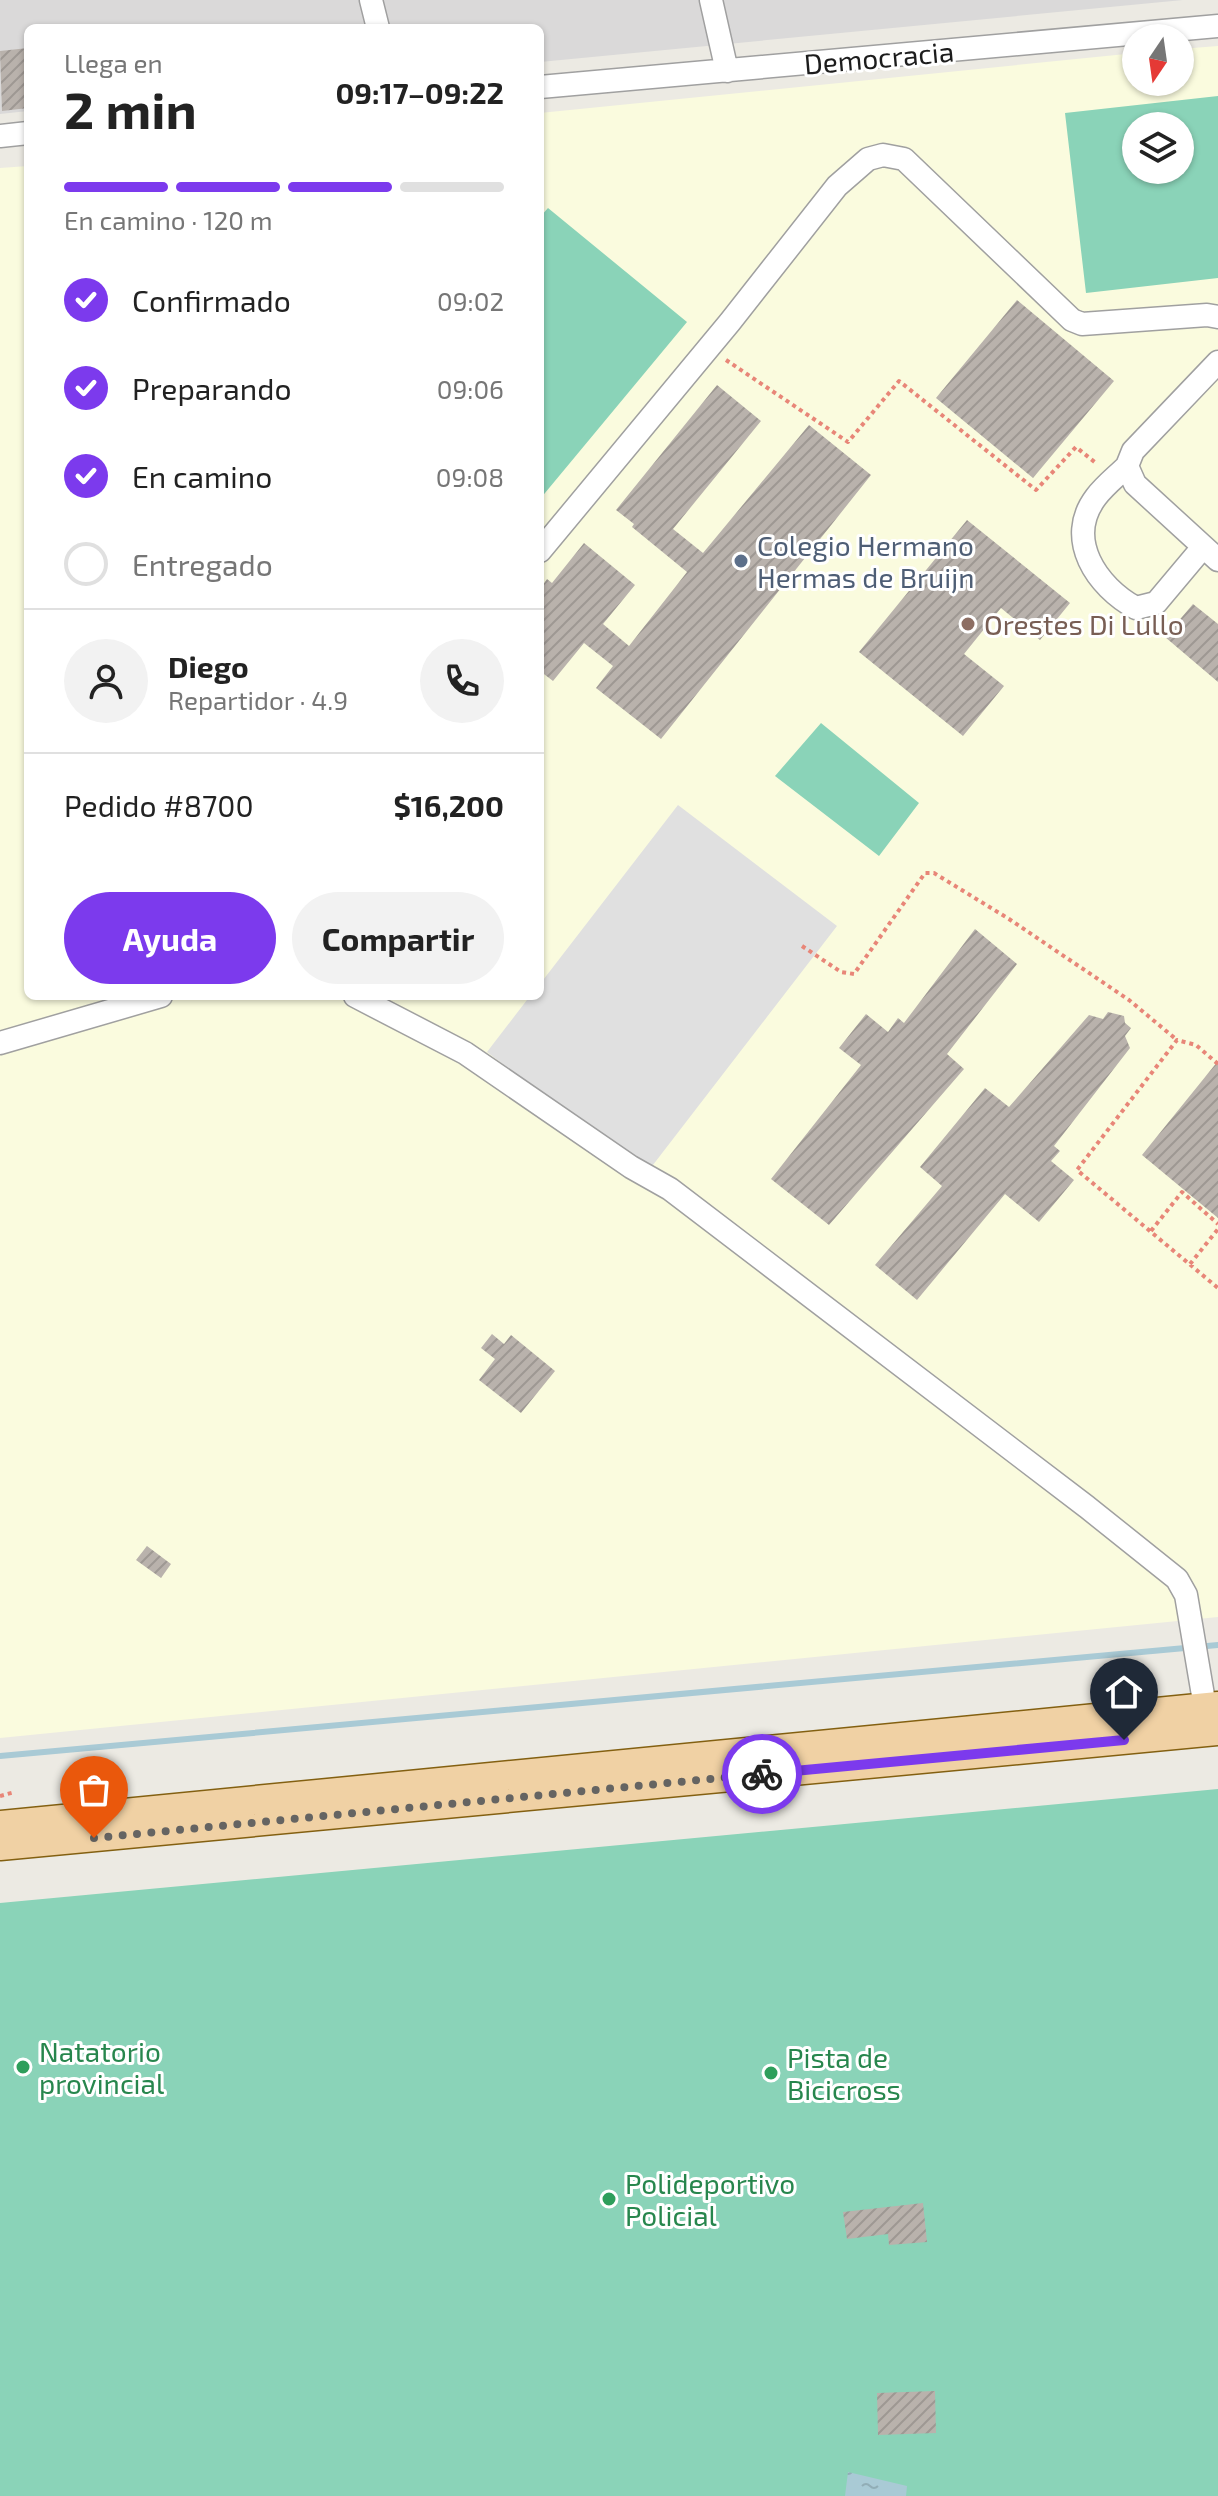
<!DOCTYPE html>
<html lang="es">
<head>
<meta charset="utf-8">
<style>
  body { margin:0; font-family:"Exo 2",sans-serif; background:#f2f2f2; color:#222; height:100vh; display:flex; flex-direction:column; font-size:30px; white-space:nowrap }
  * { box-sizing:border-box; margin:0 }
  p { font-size:26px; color:#767676 }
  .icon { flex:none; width:44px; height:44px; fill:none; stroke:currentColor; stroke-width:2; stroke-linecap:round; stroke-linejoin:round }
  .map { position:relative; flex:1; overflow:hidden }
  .side { position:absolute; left:24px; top:24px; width:520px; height:976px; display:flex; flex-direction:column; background:#fff; border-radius:12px; box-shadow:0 2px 6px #0004 }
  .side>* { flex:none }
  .needle { width:52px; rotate:193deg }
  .fabs { position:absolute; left:1122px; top:24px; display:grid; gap:16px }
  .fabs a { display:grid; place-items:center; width:72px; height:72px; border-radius:50%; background:#fff; box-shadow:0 2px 6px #0004; font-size:40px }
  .pin { position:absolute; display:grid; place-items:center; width:68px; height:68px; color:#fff; margin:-82px -34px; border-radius:50% 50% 50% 0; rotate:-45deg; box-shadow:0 0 8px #0007 }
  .pin .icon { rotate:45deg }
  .courier { position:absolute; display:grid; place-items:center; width:80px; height:80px; margin:-40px; border:6px solid #7c3aed; border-radius:50%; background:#fff; color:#222; box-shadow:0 2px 10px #0007 }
  .summary em { font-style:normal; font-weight:700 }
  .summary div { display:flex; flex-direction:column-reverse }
  .summary { display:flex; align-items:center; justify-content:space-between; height:136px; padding:0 40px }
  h1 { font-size:52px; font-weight:700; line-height:60px }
  .bar { display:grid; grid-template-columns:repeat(4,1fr); gap:12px 8px; align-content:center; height:96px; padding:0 40px }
  .bar i { height:10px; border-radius:6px; background:#e0e0e0 }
  .bar .active { background:#7c3aed }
  .bar p { grid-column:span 4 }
  .line { display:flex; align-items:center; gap:20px; padding:0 40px; border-top:2px solid #e0e0e0 }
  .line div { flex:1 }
  .round { display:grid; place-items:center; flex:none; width:84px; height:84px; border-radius:42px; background:#f2f2f2 }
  ol { padding:0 40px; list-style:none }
  li { display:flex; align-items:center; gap:24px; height:88px }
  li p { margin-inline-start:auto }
  li .icon { padding:8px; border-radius:50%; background:#7c3aed; color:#fff; stroke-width:4 }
  li:last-child { color:#767676 }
  li i { width:44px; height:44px; border:4px solid #e0e0e0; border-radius:50% }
  .primary-button { display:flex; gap:16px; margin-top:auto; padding:16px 40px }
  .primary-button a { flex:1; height:92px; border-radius:48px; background:#7c3aed; color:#fff; font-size:32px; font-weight:700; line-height:92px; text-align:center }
  .primary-button a+a { background:#f2f2f2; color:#222 }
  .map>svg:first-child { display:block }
</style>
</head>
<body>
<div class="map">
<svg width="1218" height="2496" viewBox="0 0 1218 2496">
  <defs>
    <pattern id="water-ripples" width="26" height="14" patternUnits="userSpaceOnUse" patternTransform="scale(2)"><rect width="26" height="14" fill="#a9cad5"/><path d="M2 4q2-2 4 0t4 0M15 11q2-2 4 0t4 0" fill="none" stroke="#91adb6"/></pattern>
    <pattern id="building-hatch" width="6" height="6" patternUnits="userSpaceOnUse" patternTransform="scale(2)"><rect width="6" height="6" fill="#b9b2ac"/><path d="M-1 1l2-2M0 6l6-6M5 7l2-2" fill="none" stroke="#9e9893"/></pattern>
  </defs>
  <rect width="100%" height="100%" fill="#eceae3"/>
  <!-- residential -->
  <path fill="#dad9d9" d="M0,0H1183L540,62V28H28V111L0,114Z"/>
  <!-- education -->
  <path fill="#fafbde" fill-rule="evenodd" d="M1218,46V1617L0,1738V168L28,166V996H540V113L1136,53V82H1180V49ZM1136,126H1180V170H1136Z"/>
  <!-- pitch -->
  <path fill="#8ad3b8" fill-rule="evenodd" d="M1218,96V278L1086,293L1065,113ZM1136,126H1180V170H1136Z
    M548,208L687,322L540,499V217Z
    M821,723L919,803L879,856L775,776Z
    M1218,1789V2496H0V1903Z"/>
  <!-- parking -->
  <path fill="#e0e0e0" d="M678,805L837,926L646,1174L487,1052L530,996H540V984Z"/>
  <!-- water -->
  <path fill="url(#water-ripples)" d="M848,2472L907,2486L906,2496H845Z"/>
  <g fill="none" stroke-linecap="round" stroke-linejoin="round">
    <!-- stream -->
    <path stroke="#a9cad5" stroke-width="6" d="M0,1756L1218,1645"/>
  </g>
  <!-- building -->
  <path fill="url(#building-hatch)" d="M28,48V108L2,111L0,51Z
    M1017,300L1114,381L1033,478L936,398Z
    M717,385L761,421L673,529L703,553L809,425L871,475L661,739L596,688L613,666L584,643L553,681L540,671V589L547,579L552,583L584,543L635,585L603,624L629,646L687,572L632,527L634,524L616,510Z
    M967,520L1070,603L1040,640L1001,608L964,654L1004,686L963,736L859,652Z
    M1193,604L1218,624V682L1165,637Z
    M975,929L1017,964L947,1054L964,1069L829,1225L771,1179L861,1065L839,1048L866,1014L888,1032L898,1018L904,1023Z
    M1108,1012L1124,1016L1125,1023L1131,1028L1125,1036L1130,1048L1054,1146L1060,1151L1051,1161L1074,1180L1039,1222L1005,1194L917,1300L875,1265L942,1186L920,1167L985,1088L1009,1107L1089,1015L1103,1019Z
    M1218,1061V1218L1142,1155Z
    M492,1334L504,1344L511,1335L555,1371L521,1413L479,1380L495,1359L481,1348Z
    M147,1546L171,1564L161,1578L136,1560Z
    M923,2203L927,2242L889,2245L888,2234L847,2239L843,2212Z
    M935,2391L936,2433L878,2435L877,2393Z"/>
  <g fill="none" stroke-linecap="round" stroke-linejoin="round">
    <!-- minor casing -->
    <g stroke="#a0a0a0" stroke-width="25">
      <path id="minor" d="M371,0L378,28
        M711,0L727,71
        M540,87L1218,26
        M0,136L28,133
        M1218,362L1133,451L1127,466L1135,484L1218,560
        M1127,466C1117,476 1105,485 1096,497C1064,539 1097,587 1136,608L1156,603L1203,547
        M540,551L730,322L837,186L868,159L883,155L904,159L1072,320L1082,324L1207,315L1218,317
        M355,996L465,1053L631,1167L670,1189L1087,1507L1177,1579L1186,1595L1205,1707
        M0,1043L161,996"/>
    </g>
    <!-- major casing -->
    <g stroke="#836011" stroke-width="31">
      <path id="major" d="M0,1825L1218,1706
        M0,1846L1218,1731"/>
    </g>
    <!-- path -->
    <path stroke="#e88678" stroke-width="4" stroke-dasharray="4 4" stroke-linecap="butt" d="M726,360L848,442L899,381L1036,490L1076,447L1097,464
      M802,946L841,972L854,974L925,873H934L1009,919L1129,1000L1177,1040
      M1218,1064L1196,1045L1177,1040L1077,1170L1218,1288
      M1151,1231L1182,1192L1218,1224
      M1190,1264L1218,1229
      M0,1796L15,1792"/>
    <!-- minor -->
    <use href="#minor" stroke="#fff" stroke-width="22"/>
    <!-- major -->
    <use href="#major" stroke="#f0d1a4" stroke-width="28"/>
  </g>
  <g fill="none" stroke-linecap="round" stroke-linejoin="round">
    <!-- done -->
    <path stroke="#656462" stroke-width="8" stroke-dasharray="0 14.4" d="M94,1838L762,1774"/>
    <!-- route -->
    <path stroke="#7c3aed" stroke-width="10" d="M762,1774L1124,1740"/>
  </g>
  <!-- markers -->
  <circle fill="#5c6f8a" stroke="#fff" stroke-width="3" cx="741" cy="561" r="8"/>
  <circle fill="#8d6e63" stroke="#fff" stroke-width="3" cx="968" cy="624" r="8"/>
  <g fill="#2e9e5b" stroke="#fff" stroke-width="3">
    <circle cx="23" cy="2067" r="8"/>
    <circle cx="771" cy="2073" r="8"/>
    <circle cx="609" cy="2199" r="8"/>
  </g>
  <g text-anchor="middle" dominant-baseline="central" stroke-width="6" stroke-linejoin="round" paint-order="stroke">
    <!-- street labels -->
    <g font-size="28" fill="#1c1c1c" stroke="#fff">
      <text transform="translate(879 57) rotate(-5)">Democracia</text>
    </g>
    <!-- service labels -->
    <g font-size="28" fill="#4e5e75" stroke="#fff" text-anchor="start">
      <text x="757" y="545">Colegio Hermano<tspan x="757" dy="32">Hermas de Bruijn</tspan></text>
    </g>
    <!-- education labels -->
    <g font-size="28" fill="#785e54" stroke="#fff" text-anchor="start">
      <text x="984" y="624">Orestes Di Lullo</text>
    </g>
    <!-- leisure labels -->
    <g font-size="28" fill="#27864d" stroke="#fff" text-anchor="start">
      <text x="39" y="2051">Natatorio<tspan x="39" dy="32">provincial</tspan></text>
      <text x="787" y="2057">Pista de<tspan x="787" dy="32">Bicicross</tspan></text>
      <text x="625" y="2183">Polideportivo<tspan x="625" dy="32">Policial</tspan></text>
    </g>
  </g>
</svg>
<div class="fabs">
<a><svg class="needle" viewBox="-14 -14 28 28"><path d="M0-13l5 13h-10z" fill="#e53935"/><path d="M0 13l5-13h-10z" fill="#767676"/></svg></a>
<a><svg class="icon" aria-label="layers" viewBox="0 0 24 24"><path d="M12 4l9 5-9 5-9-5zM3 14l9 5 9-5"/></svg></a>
</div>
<div class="pin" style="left:94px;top:1838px;background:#ea580c"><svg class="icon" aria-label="bag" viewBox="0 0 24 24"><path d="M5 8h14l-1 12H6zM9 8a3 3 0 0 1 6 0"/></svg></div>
<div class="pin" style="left:1124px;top:1740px;background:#1f2937"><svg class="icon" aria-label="home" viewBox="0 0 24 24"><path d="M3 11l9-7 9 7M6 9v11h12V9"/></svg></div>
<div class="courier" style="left:762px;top:1774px"><svg class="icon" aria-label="bike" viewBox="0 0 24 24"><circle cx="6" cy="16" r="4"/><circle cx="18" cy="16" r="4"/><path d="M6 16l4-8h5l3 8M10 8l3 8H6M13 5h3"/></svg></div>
<section class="side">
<div class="summary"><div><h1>2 min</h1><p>Llega en</p></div><em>09:17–09:22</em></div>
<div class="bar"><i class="active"></i><i class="active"></i><i class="active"></i><i></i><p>En camino · 120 m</p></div>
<ol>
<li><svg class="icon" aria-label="check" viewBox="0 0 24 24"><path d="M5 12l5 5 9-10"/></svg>Confirmado<p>09:02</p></li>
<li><svg class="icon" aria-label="check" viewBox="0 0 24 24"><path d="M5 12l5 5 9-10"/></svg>Preparando<p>09:06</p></li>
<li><svg class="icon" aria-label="check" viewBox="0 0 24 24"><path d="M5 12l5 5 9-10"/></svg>En camino<p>09:08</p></li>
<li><i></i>Entregado</li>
</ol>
<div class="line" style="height:144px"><a class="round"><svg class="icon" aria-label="person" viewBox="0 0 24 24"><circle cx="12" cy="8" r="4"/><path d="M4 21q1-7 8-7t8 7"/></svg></a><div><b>Diego</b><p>Repartidor · 4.9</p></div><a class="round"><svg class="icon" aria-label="phone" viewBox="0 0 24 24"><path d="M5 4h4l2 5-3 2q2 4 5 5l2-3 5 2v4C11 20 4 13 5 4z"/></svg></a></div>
<div class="line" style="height:104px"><div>Pedido #8700</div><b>$16,200</b></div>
<div class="primary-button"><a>Ayuda</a><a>Compartir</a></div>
</section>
</div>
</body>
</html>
